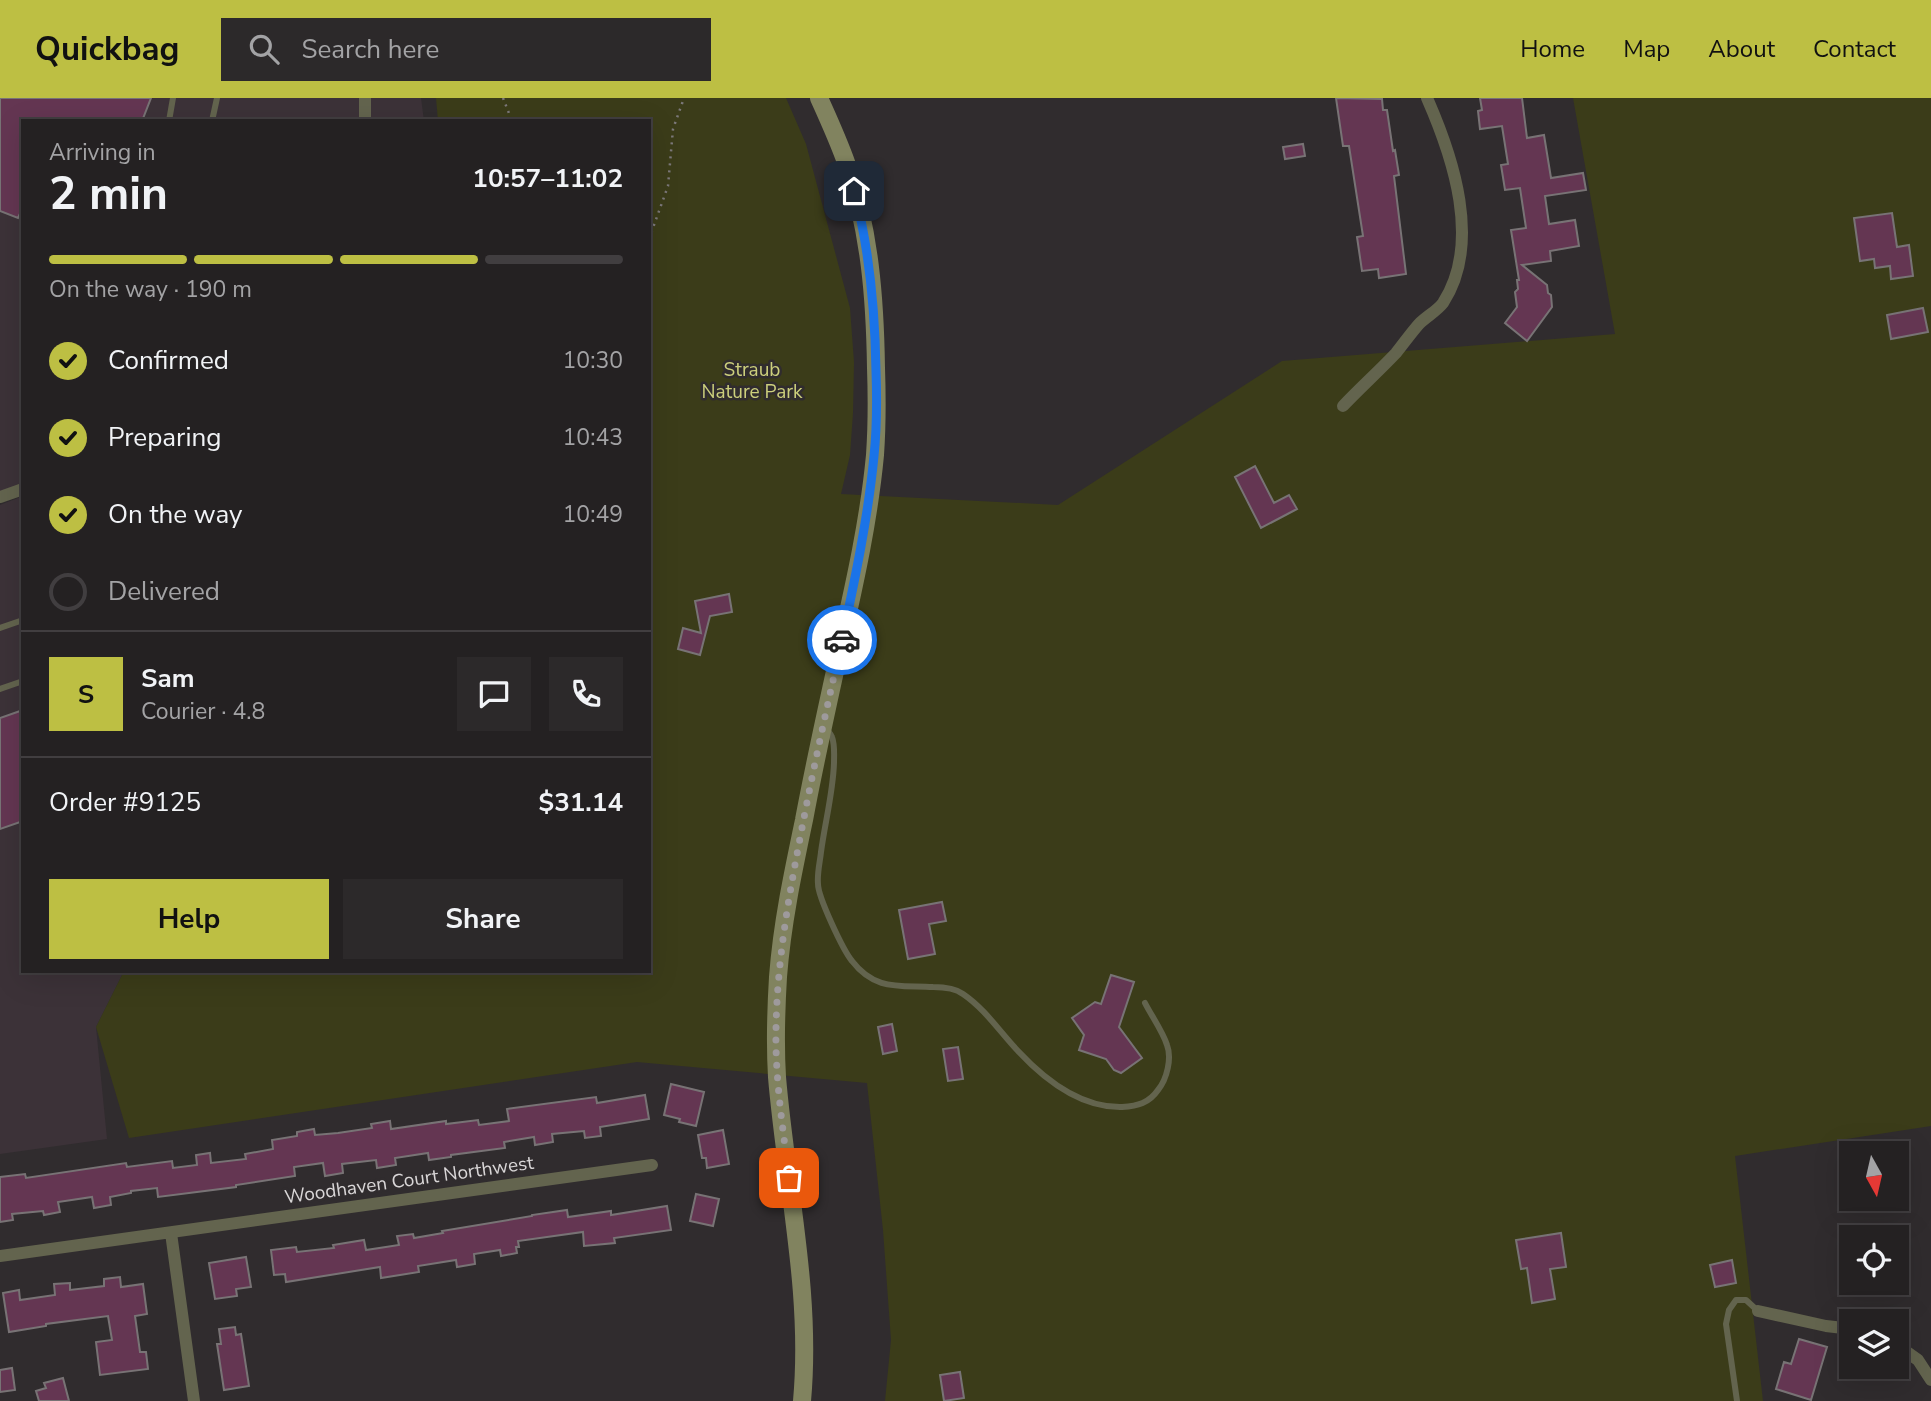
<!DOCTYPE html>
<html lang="en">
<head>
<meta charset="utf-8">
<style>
  body { margin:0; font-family:"Nunito Sans",sans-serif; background:#2c292a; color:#f1f3f6; height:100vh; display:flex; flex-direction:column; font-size:26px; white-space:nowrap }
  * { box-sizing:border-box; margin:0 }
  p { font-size:23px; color:#a3a3a5 }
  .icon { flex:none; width:38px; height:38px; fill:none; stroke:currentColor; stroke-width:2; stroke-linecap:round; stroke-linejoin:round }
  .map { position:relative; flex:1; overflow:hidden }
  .panel { position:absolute; left:21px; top:21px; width:630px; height:854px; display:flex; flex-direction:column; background:#242122; border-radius:0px; box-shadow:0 7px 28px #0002,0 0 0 2px #413e40 }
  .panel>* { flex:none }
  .needle { width:46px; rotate:172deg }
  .controls { position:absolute; left:1839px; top:1043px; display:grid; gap:14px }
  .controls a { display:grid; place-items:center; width:70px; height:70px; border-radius:0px; background:#242122; box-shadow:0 7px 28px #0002,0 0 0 2px #413e40; font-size:35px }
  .pin { position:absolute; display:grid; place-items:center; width:60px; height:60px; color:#fff; margin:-30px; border-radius:14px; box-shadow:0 4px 10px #0006 }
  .courier { position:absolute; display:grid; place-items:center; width:70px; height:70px; margin:-35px; border:5px solid #1a73e8; border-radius:50%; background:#fff; color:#222; box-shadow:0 2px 9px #0007 }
  .head em { font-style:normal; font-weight:700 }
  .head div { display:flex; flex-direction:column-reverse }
  .head { display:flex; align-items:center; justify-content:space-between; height:119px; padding:0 28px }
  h1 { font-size:46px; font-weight:700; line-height:52px }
  .bar { display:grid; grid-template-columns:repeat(4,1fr); gap:10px 7px; align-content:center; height:84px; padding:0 28px }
  .bar i { height:9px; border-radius:5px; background:#413e40 }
  .bar .selected { background:#bdbf43 }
  .bar p { grid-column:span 4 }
  .line { display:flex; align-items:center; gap:18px; padding:0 28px; border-top:2px solid #413e40 }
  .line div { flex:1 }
  .round { display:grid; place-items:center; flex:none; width:74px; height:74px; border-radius:0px; background:#2c292a }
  ol { padding:0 28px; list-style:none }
  li { display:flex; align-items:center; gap:21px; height:77px }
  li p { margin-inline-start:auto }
  li .icon { padding:7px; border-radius:50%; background:#bdbf43; color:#111; stroke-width:4 }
  li:last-child { color:#a3a3a5 }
  li i { width:38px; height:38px; border:4px solid #413e40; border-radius:50% }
  .cta { display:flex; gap:14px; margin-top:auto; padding:14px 28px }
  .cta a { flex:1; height:80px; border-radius:0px; background:#bdbf43; color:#111; font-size:28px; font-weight:700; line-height:80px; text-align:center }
  .cta a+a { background:#2c292a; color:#f1f3f6 }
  header { display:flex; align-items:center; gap:42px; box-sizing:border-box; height:98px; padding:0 35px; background:#bdbf43; color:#111 }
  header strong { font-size:33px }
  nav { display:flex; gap:38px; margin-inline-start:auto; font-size:24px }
  .search { width:490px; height:63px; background:#2c292a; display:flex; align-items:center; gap:18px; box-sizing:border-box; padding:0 24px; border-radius:0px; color:#a3a3a5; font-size:26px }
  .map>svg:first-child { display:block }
</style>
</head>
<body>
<header>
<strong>Quickbag</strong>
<div class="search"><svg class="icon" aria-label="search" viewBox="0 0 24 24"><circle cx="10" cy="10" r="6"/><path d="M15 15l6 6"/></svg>Search here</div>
<nav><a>Home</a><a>Map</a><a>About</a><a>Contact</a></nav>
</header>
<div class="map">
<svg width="1931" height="1303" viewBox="0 0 1931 1303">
  <rect width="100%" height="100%" fill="#302c2e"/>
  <!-- built -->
  <path fill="#3c3238" d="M0,0H421L424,23H23V391L0,399Z
    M23,398V873H124L96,929L107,1041L0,1056V407Z"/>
  <!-- green -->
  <path fill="#3b3c19" d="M436,0H786L806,46L850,210L854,264L853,315L850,357L841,396L1058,407L1282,263L1615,236L1573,0H1931V1028L1735,1058L1763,1303H885L891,1242L883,1132L867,985L637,964L129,1040L96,929L124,873H649V23H438Z"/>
  <!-- building -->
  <path fill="#643652" stroke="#787375" stroke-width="2" d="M0,0H151L142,23H23V109L18,120L0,113Z
    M1336,0L1382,1L1383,12H1387L1393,53L1395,52L1399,77L1394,78L1406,176L1379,180L1378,171L1362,173L1357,139L1363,138L1349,48H1343Z
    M1480,0H1522L1527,40L1544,37L1551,80L1583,75L1586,92L1545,98L1549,126L1575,122L1579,148L1550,153L1551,163L1522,167L1547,187L1548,195L1551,197L1552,209L1527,243L1505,225L1517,209L1515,194L1518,191L1517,182H1519L1511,132L1526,130L1520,90L1505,92L1501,67L1508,66L1502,28L1480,31L1478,13L1482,12Z
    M1303,46L1305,58L1285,61L1283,49Z
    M1892,115L1897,149L1909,147L1913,178L1891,181L1890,168L1875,170L1874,161L1860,163L1854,120Z
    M1923,210L1928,234L1891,241L1887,217Z
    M1255,368L1274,405L1289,397L1297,411L1261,430L1235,379Z
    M729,496L732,514L710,518L700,557L678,551L683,530L701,535L695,503Z
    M23,612V723L0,731V620Z
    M942,804L946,823L929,826L935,856L908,861L899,812Z
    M1111,877L1134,884L1119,929L1142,960L1121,975L1114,972L1106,961L1079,952L1084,937L1072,920L1095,904L1101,906Z
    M892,926L897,953L883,956L878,929Z
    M958,949L963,981L948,983L943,951Z
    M671,986L704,994L696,1028L679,1024L680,1021L664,1017Z
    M645,997L649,1021L600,1029L601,1038L585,1040L584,1033L552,1036L553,1044L535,1047L534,1039L504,1044L505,1050L451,1057V1059L429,1062L428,1055L395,1060L396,1067L377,1070L376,1062L342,1066L343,1075L325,1078L323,1065L294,1069L295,1078L236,1087V1089L158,1099L157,1090L131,1093V1095L110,1099L111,1107L94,1110L92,1099L58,1104L60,1114L44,1117L43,1113L12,1116L13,1122L0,1124V1079L25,1076L26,1080L126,1065L127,1069L172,1063L173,1070L197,1067L196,1057L210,1055L211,1065L246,1061L245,1056L273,1051L272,1042L297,1038V1034L314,1031L315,1037L338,1035L372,1030L371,1026L390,1023L391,1031L446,1023V1026L478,1022L479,1027L509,1023L507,1011L596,999L597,1005Z
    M723,1032L729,1066L707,1070L706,1060H702L698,1037Z
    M696,1096L719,1101L713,1128L690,1123Z
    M667,1108L671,1132L614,1140L615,1145L584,1148L583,1134L518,1143L519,1149H516L517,1155L501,1158L500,1152L474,1156L475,1166L457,1169L456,1162L418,1168L419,1174L381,1180L380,1169L286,1184L285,1176L274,1177L271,1152L296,1149L297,1154L334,1150L333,1147L364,1142L366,1152L399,1147L397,1138L413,1136L414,1140L443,1135L442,1133L532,1118V1117L567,1112L568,1119L611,1113V1117Z
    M1561,1135L1566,1169L1550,1171L1555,1201L1532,1205L1527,1170L1521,1171L1516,1142Z
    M246,1159L251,1189L236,1191L237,1198L215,1201L209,1165Z
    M1732,1162L1736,1185L1715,1189L1710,1167Z
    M120,1179L121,1189L143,1186L147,1216L135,1218L140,1254H146L148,1271L100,1277L96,1244L112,1242L108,1218L46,1226V1228L9,1234L3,1195L19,1192L20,1202L55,1197L54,1186L70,1185V1192L104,1188V1181Z
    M235,1229L236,1237L241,1236L249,1288L224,1292L217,1246H221L219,1231Z
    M1799,1241L1827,1249L1811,1302L1776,1291L1784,1264L1791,1266Z
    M12,1270L15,1292L0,1294V1272Z
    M960,1274L964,1300L944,1303L940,1277Z
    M63,1280L69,1303H39L36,1293L46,1290L44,1285Z"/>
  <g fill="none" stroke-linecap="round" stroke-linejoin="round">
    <!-- path -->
    <path stroke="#7c787a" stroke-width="2.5" stroke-dasharray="2 5" stroke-linecap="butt" d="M503,0L512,23
      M649,141L668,88L673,31L684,0"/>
    <!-- service -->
    <path stroke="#63644e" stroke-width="6" d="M169,23L173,0
      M212,23L217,0
      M0,530L23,522
      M0,591L23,583
      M826,630C828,633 831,636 832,639C835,647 834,657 834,665C833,695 825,724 821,754C820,764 817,775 818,786C818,799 843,852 852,863C875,893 899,887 933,889C943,889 955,890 963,896C985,911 1000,934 1018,953C1045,982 1081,1010 1122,1009C1138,1008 1149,1005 1158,992C1167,981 1172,960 1167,947C1163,934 1151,917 1145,905
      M1737,1303L1726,1226L1729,1212L1736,1202H1746L1758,1213"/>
    <!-- minor -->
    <path stroke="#63644e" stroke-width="12" d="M365,0V23
      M1343,308C1360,290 1379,273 1396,255C1404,245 1411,235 1419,226C1427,218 1437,213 1443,205C1482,145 1453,59 1427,0
      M0,399L23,391
      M171,1135L194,1303
      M0,1158L652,1067
      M1758,1213L1826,1228L1852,1231
      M1897,1247L1918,1262L1931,1282"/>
    <!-- secondary -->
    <path stroke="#81835f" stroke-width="18" d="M802,1303C812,1194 786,1087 777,979C775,946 776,912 778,879C782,826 793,774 804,722C815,663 828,605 841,546C855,484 869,421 875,357C877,328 877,299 876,270C875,202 870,132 847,67C839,44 829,22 819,0"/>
  </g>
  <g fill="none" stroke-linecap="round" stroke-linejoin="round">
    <!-- done -->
    <path stroke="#9e9a9c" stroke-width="7" stroke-dasharray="0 12.6" d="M789,1080C783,1030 775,981 776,931C777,863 789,797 802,730C814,667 828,605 842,542"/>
    <!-- route -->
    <path stroke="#1a73e8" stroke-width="9" d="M842,542C855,481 868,420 874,358C877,330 877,301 876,273C875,211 870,152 854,93"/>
  </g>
  <g text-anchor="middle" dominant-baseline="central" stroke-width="5" stroke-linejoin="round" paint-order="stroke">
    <!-- park labels -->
    <g font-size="19" fill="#cccf7c" stroke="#302c2e">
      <text x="752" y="272">Straub<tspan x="752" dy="22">Nature Park</tspan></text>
    </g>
    <!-- street labels -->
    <g font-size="19" fill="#d9d6d7" stroke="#302c2e">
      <text transform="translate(409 1082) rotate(-8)">Woodhaven Court Northwest</text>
    </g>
  </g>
</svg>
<div class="controls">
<a><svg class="needle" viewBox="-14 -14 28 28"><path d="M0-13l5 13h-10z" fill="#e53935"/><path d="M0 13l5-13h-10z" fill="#a3a3a5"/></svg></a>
<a><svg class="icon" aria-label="locate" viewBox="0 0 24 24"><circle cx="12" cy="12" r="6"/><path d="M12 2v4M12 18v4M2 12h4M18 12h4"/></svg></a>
<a><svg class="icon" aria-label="layers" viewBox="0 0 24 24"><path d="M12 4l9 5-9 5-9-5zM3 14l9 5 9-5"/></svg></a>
</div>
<div class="pin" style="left:789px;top:1080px;background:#ea580c"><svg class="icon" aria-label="bag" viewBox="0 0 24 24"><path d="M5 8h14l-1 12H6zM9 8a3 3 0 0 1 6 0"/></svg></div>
<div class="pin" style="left:854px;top:93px;background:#1f2937"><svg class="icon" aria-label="home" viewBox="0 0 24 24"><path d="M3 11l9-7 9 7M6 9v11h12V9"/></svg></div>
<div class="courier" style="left:842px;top:542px"><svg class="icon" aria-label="car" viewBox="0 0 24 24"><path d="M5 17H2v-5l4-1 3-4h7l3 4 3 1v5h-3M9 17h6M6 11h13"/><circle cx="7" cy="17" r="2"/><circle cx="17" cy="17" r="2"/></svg></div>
<section class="panel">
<div class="head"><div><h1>2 min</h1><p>Arriving in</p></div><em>10:57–11:02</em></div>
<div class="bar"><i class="selected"></i><i class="selected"></i><i class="selected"></i><i></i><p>On the way · 190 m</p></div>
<ol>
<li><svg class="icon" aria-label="check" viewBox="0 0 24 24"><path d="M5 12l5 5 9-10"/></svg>Confirmed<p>10:30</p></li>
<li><svg class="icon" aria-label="check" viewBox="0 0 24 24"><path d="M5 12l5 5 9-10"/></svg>Preparing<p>10:43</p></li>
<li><svg class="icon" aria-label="check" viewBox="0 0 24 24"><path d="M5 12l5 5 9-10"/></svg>On the way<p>10:49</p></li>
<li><i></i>Delivered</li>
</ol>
<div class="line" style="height:126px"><b class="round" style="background:#bdbf43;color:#111">S</b><div><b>Sam</b><p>Courier · 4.8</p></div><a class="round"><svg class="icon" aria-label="chat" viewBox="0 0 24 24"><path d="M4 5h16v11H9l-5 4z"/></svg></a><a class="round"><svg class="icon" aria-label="phone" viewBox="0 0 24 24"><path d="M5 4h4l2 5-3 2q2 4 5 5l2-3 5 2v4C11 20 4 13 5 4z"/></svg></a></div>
<div class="line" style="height:91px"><div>Order #9125</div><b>$31.14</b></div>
<div class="cta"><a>Help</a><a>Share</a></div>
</section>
</div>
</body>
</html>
